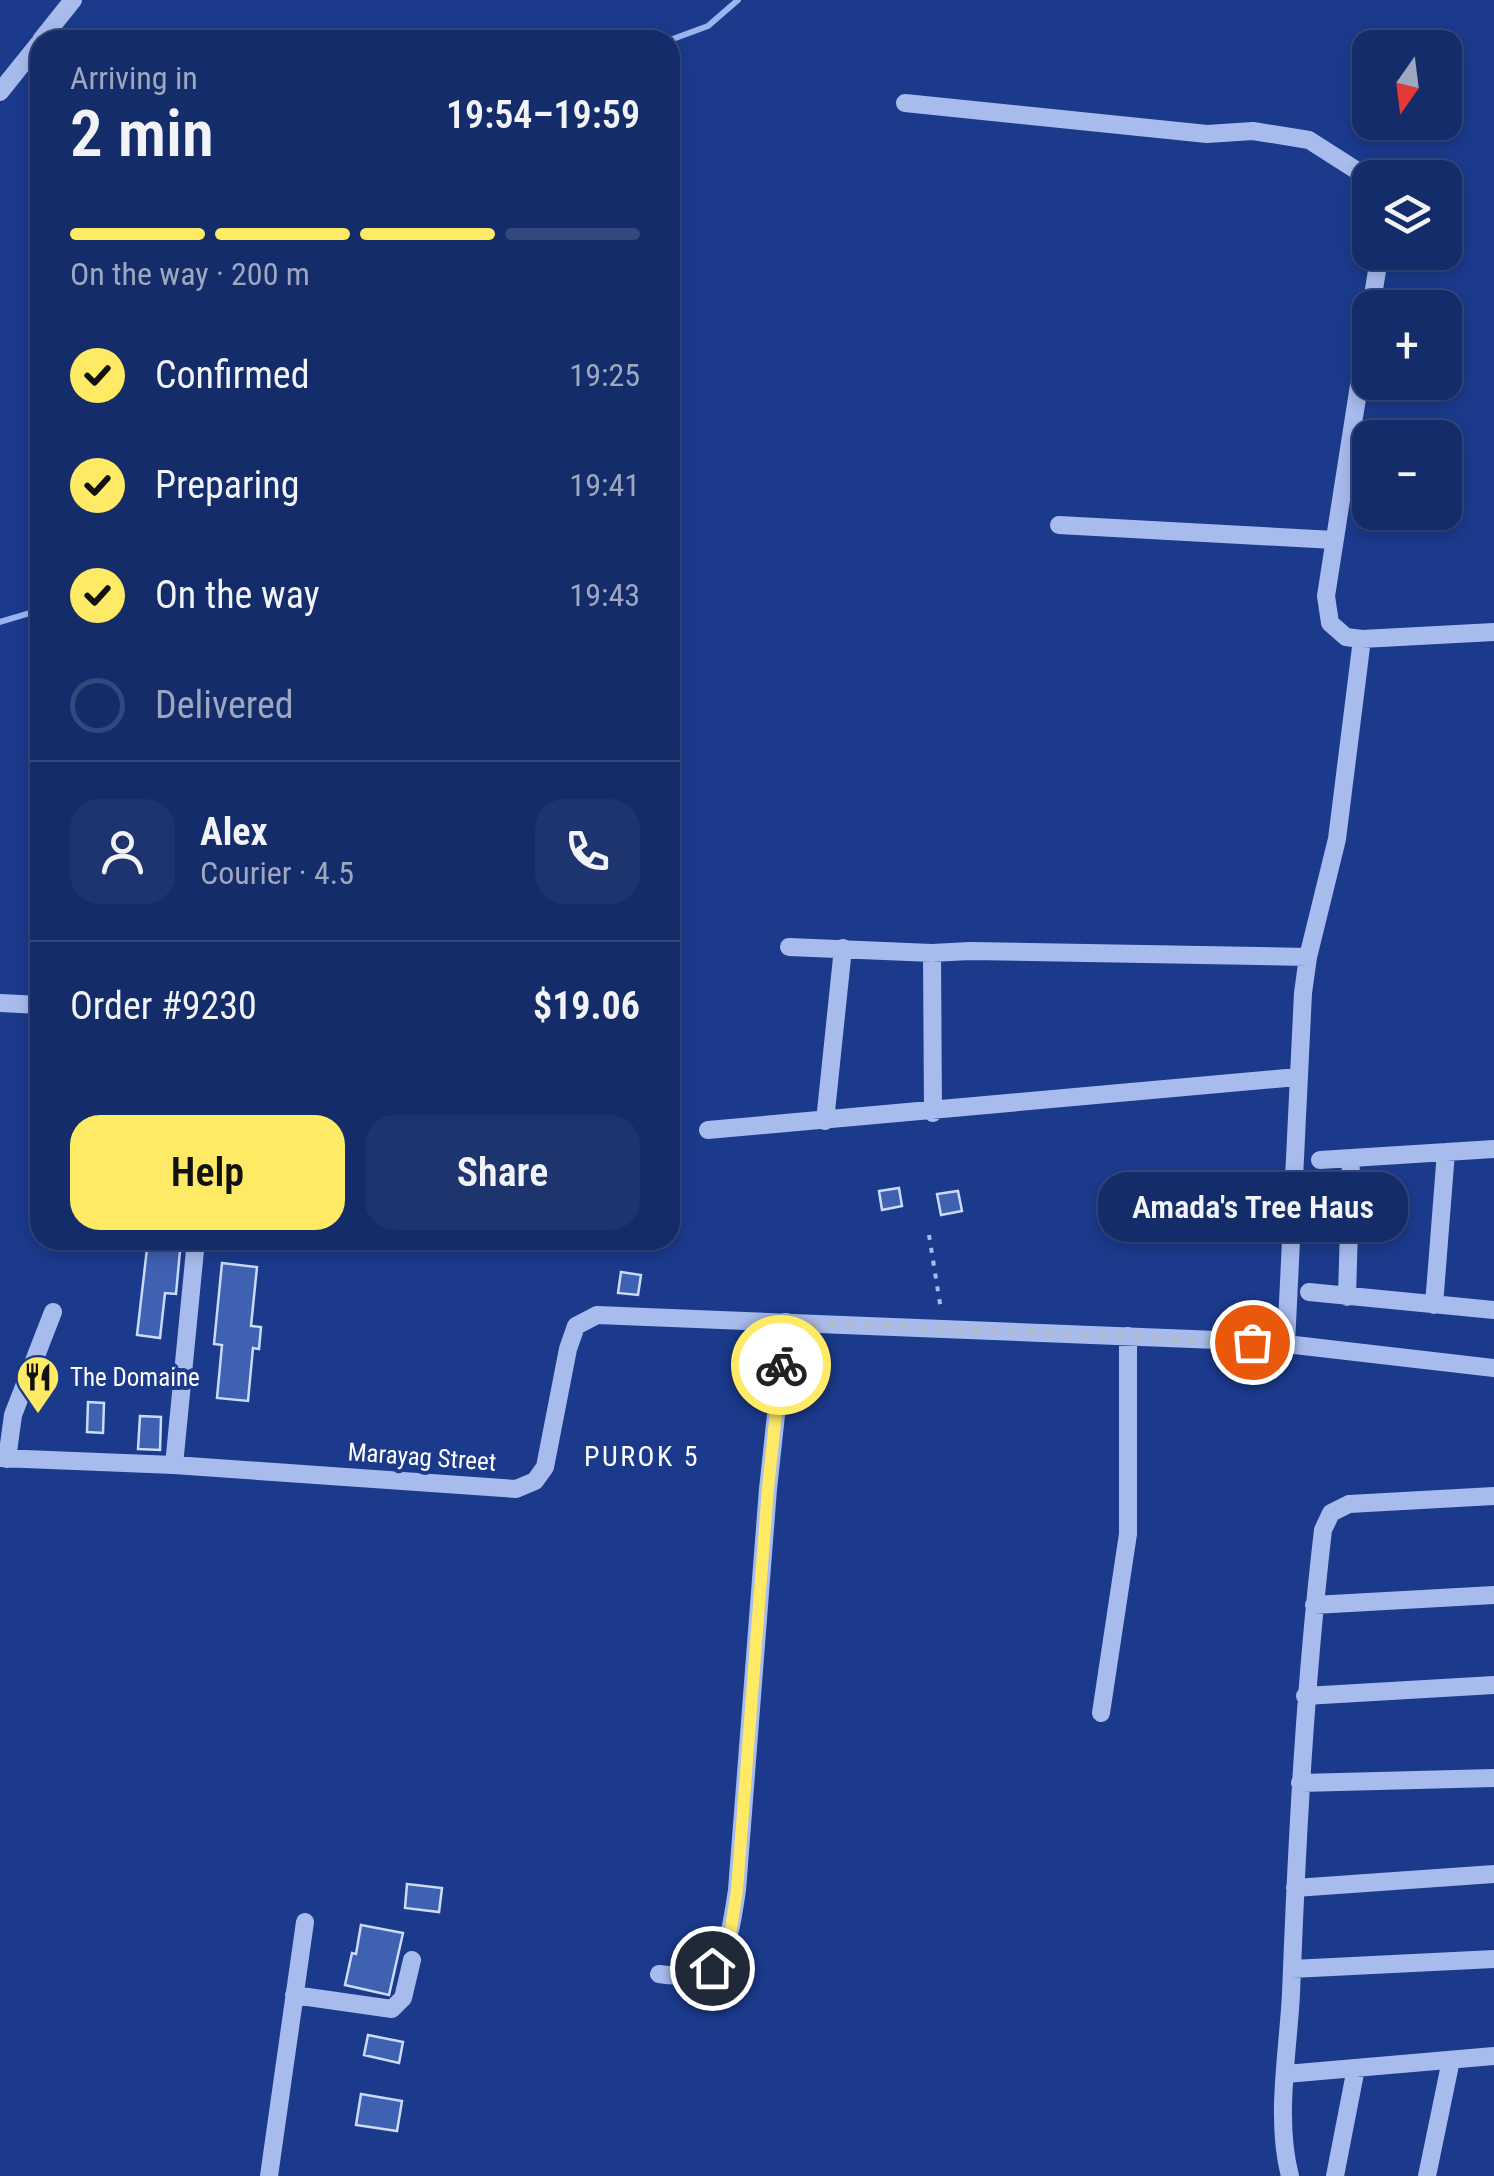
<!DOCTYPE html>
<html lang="en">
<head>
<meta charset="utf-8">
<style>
  body { margin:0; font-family:"Roboto Condensed",sans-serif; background:#1d346f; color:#f1f3f6; height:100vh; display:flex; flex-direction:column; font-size:38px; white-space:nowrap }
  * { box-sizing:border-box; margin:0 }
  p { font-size:32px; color:#9da7c0 }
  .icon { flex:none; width:55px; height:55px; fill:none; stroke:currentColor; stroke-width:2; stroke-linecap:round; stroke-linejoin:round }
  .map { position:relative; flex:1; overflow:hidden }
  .panel { position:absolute; left:30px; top:30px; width:650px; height:1220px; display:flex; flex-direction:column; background:#142c69; border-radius:30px; box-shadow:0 5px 15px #0003,0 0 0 2px #33487d }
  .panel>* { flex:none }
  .needle { width:65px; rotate:194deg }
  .fabs { position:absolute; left:1352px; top:30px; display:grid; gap:20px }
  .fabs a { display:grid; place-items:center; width:110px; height:110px; border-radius:20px; background:#142c69; box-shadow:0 5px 15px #0003,0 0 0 2px #33487d; font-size:50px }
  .pin { position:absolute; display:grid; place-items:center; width:85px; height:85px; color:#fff; margin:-42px; border:5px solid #fff; border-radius:50%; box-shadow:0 2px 10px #0007 }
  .courier { position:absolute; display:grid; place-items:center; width:100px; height:100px; margin:-50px; border:8px solid #feea64; border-radius:50%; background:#fff; color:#222; box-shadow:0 2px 12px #0007 }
  .bubble { position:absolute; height:70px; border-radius:30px; background:#142c69; box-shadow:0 5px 15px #0003,0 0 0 2px #33487d; font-size:32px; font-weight:600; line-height:70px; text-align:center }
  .summary em { font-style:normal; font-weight:600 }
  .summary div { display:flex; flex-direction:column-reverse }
  .summary { display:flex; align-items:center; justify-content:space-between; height:170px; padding:0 40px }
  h1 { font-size:65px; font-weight:600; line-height:75px }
  .bar { display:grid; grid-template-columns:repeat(4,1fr); gap:15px 10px; align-content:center; height:120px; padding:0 40px }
  .bar i { height:12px; border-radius:8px; background:#33487d }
  .bar .current { background:#feea64 }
  .bar p { grid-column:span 4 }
  .line { display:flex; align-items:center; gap:25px; padding:0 40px; border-top:2px solid #33487d }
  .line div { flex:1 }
  .round { display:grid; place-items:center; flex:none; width:105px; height:105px; border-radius:30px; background:#1d346f }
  ol { padding:0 40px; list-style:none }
  li { display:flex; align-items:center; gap:30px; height:110px }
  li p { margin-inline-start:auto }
  li .icon { padding:10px; border-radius:50%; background:#feea64; color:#111; stroke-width:4 }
  li:last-child { color:#9da7c0 }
  li i { width:55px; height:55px; border:5px solid #33487d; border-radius:50% }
  .action { display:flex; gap:20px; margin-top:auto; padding:20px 40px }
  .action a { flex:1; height:115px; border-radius:30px; background:#feea64; color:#111; font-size:40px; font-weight:600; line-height:115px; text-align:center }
  .action a+a { background:#1d346f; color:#f1f3f6 }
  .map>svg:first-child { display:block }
</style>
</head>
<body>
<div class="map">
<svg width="1494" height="2176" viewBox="0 0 1494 2176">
  <rect width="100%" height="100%" fill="#1b3a8c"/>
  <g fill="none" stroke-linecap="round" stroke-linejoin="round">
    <!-- stream -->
    <path stroke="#9ab4ef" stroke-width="6" d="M670,40L708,26L738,0
      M0,622L40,610"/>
  </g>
  <!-- building -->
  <path fill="#3f61b2" stroke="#ccdaf9" stroke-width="2.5" d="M899,1188L902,1206L882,1210L879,1191Z
    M958,1191L962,1211L941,1215L937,1194Z
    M148,1240H181L176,1294L165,1293L160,1338L137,1335Z
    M222,1263L257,1267L251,1326L261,1327L259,1349L253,1348L248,1401L217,1398L222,1345L214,1344Z
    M621,1272L641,1275L638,1295L618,1293Z
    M88,1402L104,1403L103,1433L87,1432Z
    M140,1416L161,1417L160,1450L138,1449Z
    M407,1884L442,1888L439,1912L405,1908Z
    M361,1925L403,1933L389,1995L345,1985L352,1953L356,1954Z
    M368,2035L403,2042L399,2063L364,2055Z
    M361,2094L402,2101L397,2131L356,2125Z"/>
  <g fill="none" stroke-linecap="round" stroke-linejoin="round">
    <!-- path -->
    <path stroke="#a7bbed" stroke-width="4" stroke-dasharray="5 8" stroke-linecap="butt" d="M929,1235L941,1310"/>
    <!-- minor -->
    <path stroke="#a7bbed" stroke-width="18" d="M41,40L73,0
      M0,92L40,42
      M905,103L1207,134L1253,131L1309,140L1370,179
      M1371,308L1380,252
      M1370,315L1326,596L1330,623L1346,637L1362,639L1494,632
      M1059,525L1334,540
      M789,947L932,953L970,951L1308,957
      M932,953L933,1113
      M0,1003L40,1005
      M825,1121L843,948
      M708,1130L1297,1077
      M1320,1160L1494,1149
      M1309,1292L1494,1310
      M1347,1297L1351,1158
      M1434,1305L1446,1152
      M1286,1344L1303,993L1308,957L1337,839L1362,639
      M0,1458L174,1465L516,1489L535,1481L545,1467L568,1349L576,1326L597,1315L1217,1340L1286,1344L1494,1368
      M7,1459L13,1415L53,1312
      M174,1465L196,1240
      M1314,1605L1494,1595
      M1305,1696L1494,1685
      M1101,1713L1128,1534V1336
      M1300,1783L1494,1778
      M1295,1888L1494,1874
      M1292,1969L1494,1959
      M659,1974C725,1984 729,1943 737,1890L768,1489L786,1322
      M294,1995L392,2009L403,1998L412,1960
      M1286,2074L1494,2056
      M269,2176L305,1922
      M1290,2176C1275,2119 1288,2053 1291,1994C1297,1838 1305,1684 1323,1530L1331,1513L1349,1504L1494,1496
      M1335,2176L1356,2068
      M1427,2176L1451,2060"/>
  </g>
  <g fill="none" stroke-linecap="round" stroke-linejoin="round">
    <!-- done -->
    <path stroke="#afbad7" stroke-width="10" stroke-dasharray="0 18" d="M781,1365L786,1322L1252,1342"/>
    <!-- route -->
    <path stroke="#feea64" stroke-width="12" d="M712,1968L729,1941L737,1890L768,1488L781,1365"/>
  </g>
  <!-- icons -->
  <defs>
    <g id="restaurant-pin" transform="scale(2.25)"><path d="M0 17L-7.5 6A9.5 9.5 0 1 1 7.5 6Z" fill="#feea64" stroke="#1b3a8c"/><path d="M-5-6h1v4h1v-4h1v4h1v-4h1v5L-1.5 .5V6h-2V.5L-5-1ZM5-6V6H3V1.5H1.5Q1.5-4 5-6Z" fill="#111"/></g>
  </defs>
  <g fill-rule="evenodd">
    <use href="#restaurant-pin" x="38" y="1377"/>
  </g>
  <g text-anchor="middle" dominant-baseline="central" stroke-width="8" stroke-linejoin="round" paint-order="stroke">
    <!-- poi labels -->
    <g font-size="25" fill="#fff" stroke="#1b3a8c" text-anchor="start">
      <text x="70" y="1377">The Domaine</text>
    </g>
    <!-- street labels -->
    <g font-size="25" fill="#fff" stroke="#1b3a8c">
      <text transform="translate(422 1457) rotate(4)">Marayag Street</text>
    </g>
    <!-- neighbourhood labels -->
    <g font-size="28" letter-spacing="2.5" fill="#fff" stroke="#1b3a8c">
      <text x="642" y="1456">PUROK 5</text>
    </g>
  </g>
</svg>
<div class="fabs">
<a><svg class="needle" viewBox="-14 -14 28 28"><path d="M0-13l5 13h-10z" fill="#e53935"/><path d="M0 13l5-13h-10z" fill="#9da7c0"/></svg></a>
<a><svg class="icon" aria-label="layers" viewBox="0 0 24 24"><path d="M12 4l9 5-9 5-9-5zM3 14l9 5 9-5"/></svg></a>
<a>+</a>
<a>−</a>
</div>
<div class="pin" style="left:1252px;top:1342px;background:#ea580c"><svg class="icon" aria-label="bag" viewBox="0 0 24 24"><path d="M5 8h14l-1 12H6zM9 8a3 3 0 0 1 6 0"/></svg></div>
<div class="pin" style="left:712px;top:1968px;background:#1f2937"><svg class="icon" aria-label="home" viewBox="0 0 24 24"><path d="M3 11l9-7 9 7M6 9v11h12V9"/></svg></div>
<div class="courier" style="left:781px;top:1365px"><svg class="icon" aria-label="bike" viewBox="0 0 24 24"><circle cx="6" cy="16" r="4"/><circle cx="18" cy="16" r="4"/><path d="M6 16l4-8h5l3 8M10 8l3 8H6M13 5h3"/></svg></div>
<div class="bubble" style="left:1098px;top:1172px;width:310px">Amada's Tree Haus</div>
<section class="panel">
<div class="summary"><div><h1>2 min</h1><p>Arriving in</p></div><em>19:54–19:59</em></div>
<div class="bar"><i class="current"></i><i class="current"></i><i class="current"></i><i></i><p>On the way · 200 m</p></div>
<ol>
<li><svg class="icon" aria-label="check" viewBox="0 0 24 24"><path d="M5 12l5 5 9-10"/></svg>Confirmed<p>19:25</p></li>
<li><svg class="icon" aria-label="check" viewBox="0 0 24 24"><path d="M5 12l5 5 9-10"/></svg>Preparing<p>19:41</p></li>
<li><svg class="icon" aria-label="check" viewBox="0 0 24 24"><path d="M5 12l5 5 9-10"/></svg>On the way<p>19:43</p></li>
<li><i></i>Delivered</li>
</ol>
<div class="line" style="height:180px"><a class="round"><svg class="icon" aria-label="person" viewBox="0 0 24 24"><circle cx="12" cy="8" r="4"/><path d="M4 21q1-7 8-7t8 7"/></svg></a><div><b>Alex</b><p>Courier · 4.5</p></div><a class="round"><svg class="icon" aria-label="phone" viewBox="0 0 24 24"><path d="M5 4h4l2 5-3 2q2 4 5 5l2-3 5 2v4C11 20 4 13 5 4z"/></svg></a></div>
<div class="line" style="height:130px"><div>Order #9230</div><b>$19.06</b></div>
<div class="action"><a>Help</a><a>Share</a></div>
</section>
</div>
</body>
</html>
